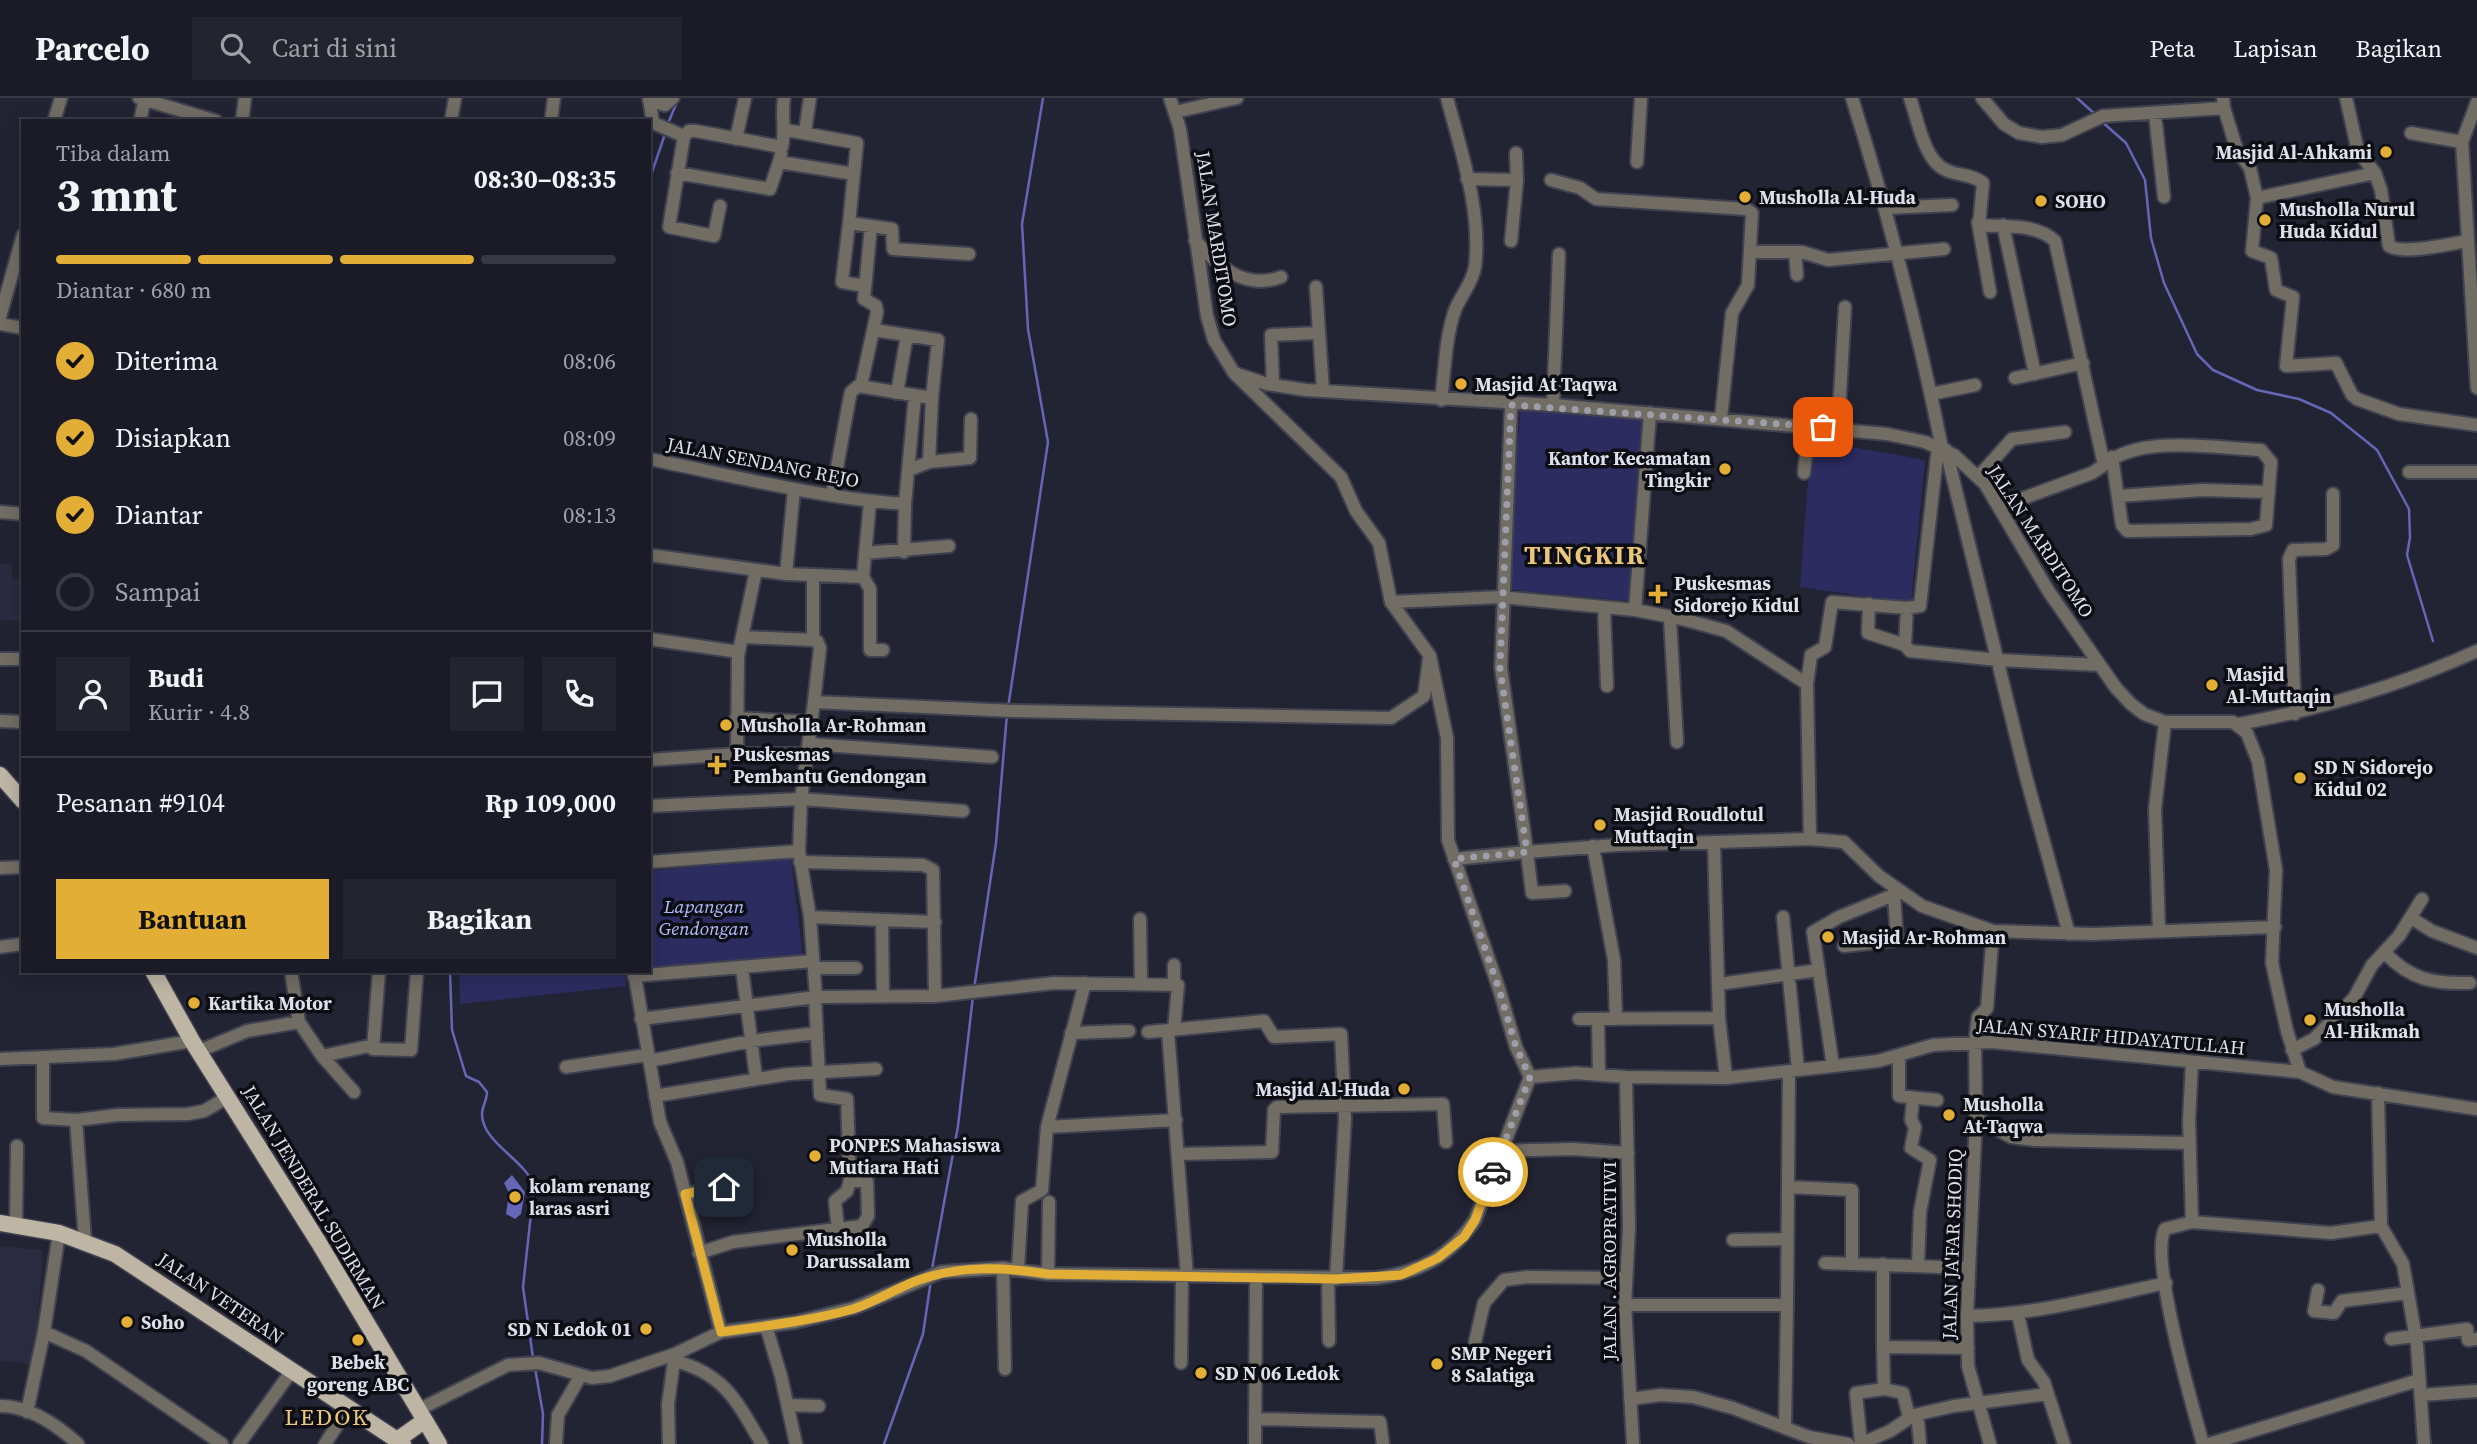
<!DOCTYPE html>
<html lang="id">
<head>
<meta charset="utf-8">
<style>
  body { margin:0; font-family:"Source Serif 4",serif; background:#23242e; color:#f1f3f6; height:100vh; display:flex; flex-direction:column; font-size:26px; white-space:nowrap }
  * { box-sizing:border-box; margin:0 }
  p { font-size:23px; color:#9fa1a7 }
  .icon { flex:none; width:38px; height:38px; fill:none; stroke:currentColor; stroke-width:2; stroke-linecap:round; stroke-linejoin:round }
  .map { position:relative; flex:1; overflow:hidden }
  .panel { position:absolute; left:21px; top:21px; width:630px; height:854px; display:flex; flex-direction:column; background:#1a1b26; border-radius:0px; box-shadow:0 4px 18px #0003,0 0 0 2px #383943 }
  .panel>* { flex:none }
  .pin { position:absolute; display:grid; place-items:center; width:60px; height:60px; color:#fff; margin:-30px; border-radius:14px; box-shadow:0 4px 10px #0006 }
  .courier { position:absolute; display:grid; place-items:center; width:70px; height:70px; margin:-35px; border:5px solid #e3ae35; border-radius:50%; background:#fff; color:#222; box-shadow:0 2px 9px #0007 }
  .headline em { font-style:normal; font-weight:700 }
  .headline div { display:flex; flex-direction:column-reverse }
  .headline { display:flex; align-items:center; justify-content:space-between; height:119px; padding:0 35px }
  h1 { font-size:46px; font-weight:700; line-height:52px }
  .bar { display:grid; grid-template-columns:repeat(4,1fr); gap:10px 7px; align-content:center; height:84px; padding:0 35px }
  .bar i { height:9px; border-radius:5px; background:#383943 }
  .bar .current { background:#e3ae35 }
  .bar p { grid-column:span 4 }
  .line { display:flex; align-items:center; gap:18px; padding:0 35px; border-top:2px solid #383943 }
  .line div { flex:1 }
  .round { display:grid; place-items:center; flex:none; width:74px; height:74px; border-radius:0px; background:#23242e }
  ol { padding:0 35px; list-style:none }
  li { display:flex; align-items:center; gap:21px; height:77px }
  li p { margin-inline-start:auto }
  li .icon { padding:7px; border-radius:50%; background:#e3ae35; color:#111; stroke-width:4 }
  li:last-child { color:#9fa1a7 }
  li i { width:38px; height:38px; border:4px solid #383943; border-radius:50% }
  .primary-button { display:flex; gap:14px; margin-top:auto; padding:14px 35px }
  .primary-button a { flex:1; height:80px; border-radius:0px; background:#e3ae35; color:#111; font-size:28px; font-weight:700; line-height:80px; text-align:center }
  .primary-button a+a { background:#23242e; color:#f1f3f6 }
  header { display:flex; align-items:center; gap:42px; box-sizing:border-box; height:98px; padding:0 35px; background:#1a1b26; border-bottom:2px solid #383943 }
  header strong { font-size:33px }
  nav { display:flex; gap:38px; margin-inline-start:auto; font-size:24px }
  .search { width:490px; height:63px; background:#23242e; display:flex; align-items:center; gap:18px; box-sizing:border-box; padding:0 24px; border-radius:0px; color:#9fa1a7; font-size:26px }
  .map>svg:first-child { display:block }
</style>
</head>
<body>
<header>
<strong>Parcelo</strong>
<div class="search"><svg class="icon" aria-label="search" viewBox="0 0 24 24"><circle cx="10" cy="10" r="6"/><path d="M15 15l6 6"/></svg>Cari di sini</div>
<nav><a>Peta</a><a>Lapisan</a><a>Bagikan</a></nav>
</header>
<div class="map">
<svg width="2477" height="1346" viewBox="0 0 2477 1346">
  <rect width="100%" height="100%" fill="#232433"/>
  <!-- built -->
  <path fill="#2a2b40" d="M0,466H12V481L23,482V523L0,522Z
    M0,1148L43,1152L34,1266L0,1263Z"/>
  <!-- green -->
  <path fill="#2d2c61" d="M1521,310L1646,322L1629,503L1504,491Z
    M1811,342L1925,362L1911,505L1800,489Z
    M791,760L803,860L649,873V773Z
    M459,873H625L626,888L460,906Z"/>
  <!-- water -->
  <path fill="#6566b6" d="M512,1077L525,1094L521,1116L515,1121L506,1116L509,1095L504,1085Z"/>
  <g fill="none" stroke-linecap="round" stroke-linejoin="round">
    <!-- stream -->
    <path stroke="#6566b6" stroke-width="2.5" d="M2077,0L2096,17
      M2100,22L2126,45L2145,82L2151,140L2164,185L2197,256L2213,272L2257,292L2299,301L2331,315L2377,352L2409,411L2410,439L2407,457L2433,543
      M669,23L677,4
      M649,83L665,36
      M1008,610L1048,344L1028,231L1022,126L1043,0
      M450,873L452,932L466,978L479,984L487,994C487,1002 482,1009 482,1016C482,1045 526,1062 534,1088L523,1189L533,1260
      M974,891L996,745L1007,616
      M932,1171L958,1028L973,898
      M535,1270L543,1316L542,1346
      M884,1346L923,1236L931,1182"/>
    <!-- minor casing -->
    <g stroke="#414250" stroke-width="16">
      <path id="minor" d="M139,0L216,23
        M649,0L653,25L684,38
        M1170,0L1180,31L1207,218L1214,242L1234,275L1267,286L1306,292L1553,307L1887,336L1925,344L1954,357L1985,386L2049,494L2116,590L2131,606L2144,616L2165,624H2233L2247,635L2258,663L2276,772L2272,865L2287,933L2300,974
        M1852,0C1888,115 1918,232 1942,350
        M1910,0C1918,22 1924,63 1946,72C1958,78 1972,76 1983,85L1979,127C2004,129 2036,125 2055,143L2104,367L2092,375L1999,409
        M1982,0L2004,26L2019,35L2042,39L2062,37L2103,18L2224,10L2223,0
        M2346,0L2358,53L2375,75L2381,92L2389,148C2403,157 2450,146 2467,143
        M649,2L665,7L673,0
        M2477,4L2462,44L2477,290
        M2224,10L2237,52L2250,70L2257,100L2252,153L2271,160L2276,192L2293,199L2286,268L2336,265L2352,297L2357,301L2399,316L2477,327
        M1175,14L1237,0
        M2155,16L2164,99
        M54,23L61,0
        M140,23L145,0
        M242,23L245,0
        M451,23L455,0
        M551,23L554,0
        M786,32L857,45L849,125L871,128L864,201L876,208L877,214L861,288
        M805,34L810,0
        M2411,35L2462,44
        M736,41L745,0
        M781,56L779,64L854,76
        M1637,64L1641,0
        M677,75L770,91L779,64
        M1467,81L1517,82L1516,55
        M1551,82L1580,90L1596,101L1746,111L1752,115L1748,187L1732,215L1721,320
        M2257,100L2375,75
        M720,108L714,138L669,129L684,38L689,33H696L782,49C786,31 781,18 784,0
        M1885,110L1952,107
        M1978,124L1990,194
        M849,125L842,184L865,188
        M2003,127L2035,276
        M871,128L892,131L893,151L969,156
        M1195,142C1217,167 1244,193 1281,179
        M1511,143L1517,82
        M1752,154H1802L1828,162L1944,151
        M1795,154L1797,177
        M1316,189L1323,293
        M0,219L23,137
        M0,226L23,230
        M874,232L938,242L932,300
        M2015,280L2083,265
        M1273,287L1271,237L1319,235
        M897,295L907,237
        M1931,296L1975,287
        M1441,302C1445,273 1445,240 1455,212C1461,197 1472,186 1475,169C1482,114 1461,53 1447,0
        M1511,307L1501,570L1527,754L1617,747L1810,741L1844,744L1879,778L1922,808L1993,833L2093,836L2275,829
        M1553,307L1559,156
        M1838,331L1845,209
        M1946,352L2025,675L2069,836
        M649,361C734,378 819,400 905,406
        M2104,367C2140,336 2214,350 2261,352L2271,364L2266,427L2251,431L2127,433L2122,427L2112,359
        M909,372L929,364L970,360L971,321
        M2409,374H2477
        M1804,375L1809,328
        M1979,378L2012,341L2065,334
        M832,397L849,303L851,294L858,288L932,300L929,364
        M2119,398L2203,392L2269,394
        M0,414L23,416
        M904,454L905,406L915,297
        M865,455L949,448
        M649,457L786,476L863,479L870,404
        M786,476L794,391
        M863,479L870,491V552H883
        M1391,504L1501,499L1635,512L1682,521L1726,533L1807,586L1810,741
        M1869,506L1868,535L1905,547L1910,553L1998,562L2100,567
        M1604,509L1607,588
        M1635,512L1650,315
        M1670,520L1677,644
        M743,539L813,542V478
        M649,541L739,554
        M813,542L817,543L820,550L814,604
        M1905,547L1907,510
        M0,561H23
        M1807,586L1811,557L1825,549L1832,504L1907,510L1920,508L1938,349
        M2295,616L2289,461L2293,452L2326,451L2333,447V396
        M736,620L811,624
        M0,623L23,624
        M2239,626C2320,611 2402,587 2477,553
        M809,646L992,659
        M737,656L738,558L756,472
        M649,662L737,656H808
        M649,708L801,701L963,713
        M1714,746L1719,920L1726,980
        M1593,748L1614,862L1616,921
        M1454,761L1527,754L1532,795L1565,793
        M649,764L799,753
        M800,764L923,767L933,772L935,898
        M0,770L23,769
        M810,819L935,824
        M1783,819L1798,972
        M2411,820L2432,833L2477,850
        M1140,821L1141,884
        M882,822L883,898
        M2159,833L2155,711L2165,624
        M1844,848L1897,842L1894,797
        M0,849L23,846
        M2385,855C2411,882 2434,886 2470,885
        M1174,867V886
        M742,870L756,980
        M814,870H856
        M291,873L299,924L322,958L354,994
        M379,873L373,951L411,952L417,873
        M634,873L660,1024L677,1064L721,1234
        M634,878L813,863
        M1085,885L1047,1029L1176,1022
        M1719,886L1819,872
        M815,899L820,997L847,1001L850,1083L847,1093L835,1103L838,1131
        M816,899L810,819L799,753L801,701L814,604L1014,613L1391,620L1424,598L1429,561
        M641,921L816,899L935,898L1054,885L1178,887L1174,932
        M1579,921L1719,920
        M1598,921L1599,977
        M1168,933L1187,1178
        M1148,934L1264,923L1274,939L1341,936L1345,1021L1336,1181
        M1071,935L1129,933
        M2292,952L2314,941L2354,900L2372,867L2399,838L2422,801
        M199,953L247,933L299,924
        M322,958L374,947
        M1899,958V998L1937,1002
        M43,960V1020L76,1022
        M0,961L114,956L192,943
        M649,963L751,943L817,935
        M1833,968L1813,834L1839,819L1901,794
        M566,969L647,957
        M1530,979L1576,975L1626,979L1726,980L1878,963L1933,947L1991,944L2300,974L2333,989L2477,1011
        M1626,979L1629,1130L1625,1207L1633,1346
        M2378,995L2381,1128L2403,1166L2417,1247L2424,1346
        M655,998L788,976L876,971
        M1913,1000L1911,1022L1915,1029L1911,1050L1930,1062L1920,1114L1918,1167
        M1976,1020L2011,1039L2035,1042L2189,1045
        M1501,1053L1573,1051L1628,1055
        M1178,1056L1272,1054L1274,1012L1277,1009L1443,1006L1446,1044
        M1788,1089L1852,1092V1164
        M685,1096L722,1090L724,1085
        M2192,1124L2189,1022L2192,964
        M16,1127L17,1048
        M1733,1142L1787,1141
        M85,1143L76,1022L118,1017L188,1016L204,1013L228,999
        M699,1155L733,1144L862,1128L868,1118L867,1083H850
        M1825,1165L1969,1170
        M1883,1166V1249L1968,1250
        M1003,1170L1005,1271
        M1018,1171L1022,1103L1042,1092L1047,1029
        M1048,1176L1049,1104
        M1328,1181L1329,1243
        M2318,1192L2314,1213L2334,1215L2342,1203L2408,1195
        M1625,1207H1787L1789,974
        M2018,1216L2028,1262L2044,1284L2064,1346
        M1967,1218C2035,1217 2100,1199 2166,1185
        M766,1228L781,1278L796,1346
        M44,1234L86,1253L222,1346
        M2391,1241L2467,1231L2468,1242L2477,1241
        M1475,1244L1484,1205L1504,1182L1527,1179L1625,1180
        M1883,1249L1884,1291L1903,1295L1909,1319
        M675,1263C725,1276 737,1304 762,1346
        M1181,1265L1182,1178
        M2421,1297L2477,1293
        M1630,1301L1661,1297L1693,1299L1733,1310L1809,1339L1848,1346
        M788,1307L819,1308
        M0,1308C29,1308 57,1327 78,1346
        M418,1312L508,1267L539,1265L592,1280L610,1278L675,1256L721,1234L796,1224L854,1210L941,1174L1003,1170L1048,1176L1375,1180C1417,1176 1452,1157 1475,1122L1530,979L1516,949L1499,891L1448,742L1447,640L1430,558L1391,504L1379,445L1356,413L1341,379L1234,275
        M27,1314L44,1234L59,1135
        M1914,1317L1918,1324L1920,1346
        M1255,1321L1380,1324L1383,1346
        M1785,1329L1787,1207
        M239,1346L291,1274
        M325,1346L349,1309
        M556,1346L558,1317L581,1277
        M669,1346L668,1306L675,1256
        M1255,1346L1256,1179
        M1860,1346L1890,1333L1914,1317L1954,1308L2048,1296
        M1861,1346L1856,1295L1884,1291
        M1990,1346L1968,1268L1967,1218L1976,1020L1975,944L1978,919L1987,910L1993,833
        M2203,1346C2193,1310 2149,1159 2165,1131L2192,1124L2331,1135L2381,1128
        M2209,1346L2419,1282"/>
    </g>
    <!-- major casing -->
    <g stroke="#414250" stroke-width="19">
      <path id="major" d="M0,677L23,703
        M153,873L192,943L319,1145L439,1346
        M0,1125L59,1135L115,1156L403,1346
        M397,1342L424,1323"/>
    </g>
    <!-- minor -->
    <use href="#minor" stroke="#716d65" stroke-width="12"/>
    <!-- major -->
    <use href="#major" stroke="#beb5a5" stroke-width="16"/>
  </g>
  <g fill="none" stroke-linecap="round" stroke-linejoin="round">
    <!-- done -->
    <path stroke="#9d9eaa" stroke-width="7" stroke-dasharray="0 12.6" d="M1493,1074L1530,979L1516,949L1499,891L1454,761L1527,754L1500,570L1511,307L1823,329"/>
    <!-- route -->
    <path stroke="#e3ae35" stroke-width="9" d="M724,1089L685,1096L721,1234C765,1228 810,1223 853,1211C875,1204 895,1191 916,1183C959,1167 1004,1169 1048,1176L1336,1181L1401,1177L1438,1160L1464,1139L1475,1122L1493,1074"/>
  </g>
  <!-- markers -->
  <g fill="#e3ae35" stroke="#0d0e14" stroke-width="2.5">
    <circle cx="2386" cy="54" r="7"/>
    <circle cx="1745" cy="99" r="7"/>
    <circle cx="2041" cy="103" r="7"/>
    <circle cx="2265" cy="122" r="7"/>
    <circle cx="1461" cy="286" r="7"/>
    <circle cx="1725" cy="371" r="7"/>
    <path d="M1654.5 485.5h7v7h7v7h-7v7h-7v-7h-7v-7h7z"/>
    <circle cx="2212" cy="587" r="7"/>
    <circle cx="726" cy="627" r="7"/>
    <path d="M713.5 656.5h7v7h7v7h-7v7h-7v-7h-7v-7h7z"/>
    <circle cx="2300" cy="680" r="7"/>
    <circle cx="1600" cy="727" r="7"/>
    <circle cx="1828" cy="839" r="7"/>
    <circle cx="194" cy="905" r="7"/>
    <circle cx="2310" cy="922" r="7"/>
    <circle cx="1404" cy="991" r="7"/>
    <circle cx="1949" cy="1017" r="7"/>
    <circle cx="815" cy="1058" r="7"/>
    <circle cx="515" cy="1099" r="7"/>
    <circle cx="792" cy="1152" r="7"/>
    <circle cx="127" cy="1224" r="7"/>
    <circle cx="646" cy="1231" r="7"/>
    <circle cx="358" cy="1242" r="7"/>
    <circle cx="1437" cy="1266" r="7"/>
    <circle cx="1201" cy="1275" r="7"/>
  </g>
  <g text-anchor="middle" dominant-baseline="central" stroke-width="7" stroke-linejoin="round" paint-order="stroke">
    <!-- poi labels -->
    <g font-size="19" font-weight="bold" fill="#dedfea" stroke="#0d0e14" text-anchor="start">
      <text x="2372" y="54" text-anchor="end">Masjid Al-Ahkami</text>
      <text x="1759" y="99">Musholla Al-Huda</text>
      <text x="2055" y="103">SOHO</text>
      <text x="2279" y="111">Musholla Nurul<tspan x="2279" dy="22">Huda Kidul</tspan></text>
      <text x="1475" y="286">Masjid At Taqwa</text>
      <text x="1711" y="360" text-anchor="end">Kantor Kecamatan<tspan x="1711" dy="22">Tingkir</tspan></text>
      <text x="1674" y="485">Puskesmas<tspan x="1674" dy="22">Sidorejo Kidul</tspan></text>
      <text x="2226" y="576">Masjid<tspan x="2226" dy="22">Al-Muttaqin</tspan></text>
      <text x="740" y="627">Musholla Ar-Rohman</text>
      <text x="733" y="656">Puskesmas<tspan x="733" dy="22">Pembantu Gendongan</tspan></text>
      <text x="2314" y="669">SD N Sidorejo<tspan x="2314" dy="22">Kidul 02</tspan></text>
      <text x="1614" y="716">Masjid Roudlotul<tspan x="1614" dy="22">Muttaqin</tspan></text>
      <text x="1842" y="839">Masjid Ar-Rohman</text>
      <text x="208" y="905">Kartika Motor</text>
      <text x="2324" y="911">Musholla<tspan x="2324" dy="22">Al-Hikmah</tspan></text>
      <text x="1390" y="991" text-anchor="end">Masjid Al-Huda</text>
      <text x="1963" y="1006">Musholla<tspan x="1963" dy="22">At-Taqwa</tspan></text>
      <text x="829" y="1047">PONPES Mahasiswa<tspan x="829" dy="22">Mutiara Hati</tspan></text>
      <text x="529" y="1088">kolam renang<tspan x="529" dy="22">laras asri</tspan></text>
      <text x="806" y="1141">Musholla<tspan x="806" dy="22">Darussalam</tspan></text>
      <text x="141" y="1224">Soho</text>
      <text x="632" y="1231" text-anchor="end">SD N Ledok 01</text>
      <text x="1451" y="1255">SMP Negeri<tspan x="1451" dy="22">8 Salatiga</tspan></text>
      <text x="358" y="1264" text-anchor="middle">Bebek<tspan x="358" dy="22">goreng ABC</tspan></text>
      <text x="1215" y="1275">SD N 06 Ledok</text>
    </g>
    <!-- street labels -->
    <g font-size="19" fill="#dedfea" stroke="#0d0e14">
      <text transform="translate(1217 141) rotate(81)">JALAN MARDITOMO</text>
      <text transform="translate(763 364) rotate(11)">JALAN SENDANG REJO</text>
      <text transform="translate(2041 443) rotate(57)">JALAN MARDITOMO</text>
      <text transform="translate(2111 938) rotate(5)">JALAN SYARIF HIDAYATULLAH</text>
      <text transform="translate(314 1099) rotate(59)">JALAN JENDERAL SUDIRMAN</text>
      <text transform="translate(1952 1146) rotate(-88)">JALAN JA'FAR SHODIQ</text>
      <text transform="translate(1609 1163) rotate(-90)">JALAN . AGROPRATIWI</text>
      <text transform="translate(221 1200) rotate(34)">JALAN VETERAN</text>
    </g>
    <!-- park labels -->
    <g font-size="19" font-style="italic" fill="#b8bcfe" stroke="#0d0e14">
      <text x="704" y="808">Lapangan<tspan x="704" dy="22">Gendongan</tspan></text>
    </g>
    <!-- quarter labels -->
    <g font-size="23" letter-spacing="2" fill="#ebc67d" stroke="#0d0e14">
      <text x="327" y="1319">LEDOK</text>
    </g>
    <!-- district labels -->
    <g font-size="26" font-weight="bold" letter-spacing="2" fill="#ebc67d" stroke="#0d0e14">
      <text x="1585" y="457">TINGKIR</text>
    </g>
  </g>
</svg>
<div class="pin" style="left:1823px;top:329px;background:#ea580c"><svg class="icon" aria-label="bag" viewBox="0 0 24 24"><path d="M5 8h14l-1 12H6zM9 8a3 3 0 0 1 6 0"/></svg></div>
<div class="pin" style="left:724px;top:1089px;background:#1f2937"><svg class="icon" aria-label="home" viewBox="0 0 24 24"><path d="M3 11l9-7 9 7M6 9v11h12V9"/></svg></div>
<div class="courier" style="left:1493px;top:1074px"><svg class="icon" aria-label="car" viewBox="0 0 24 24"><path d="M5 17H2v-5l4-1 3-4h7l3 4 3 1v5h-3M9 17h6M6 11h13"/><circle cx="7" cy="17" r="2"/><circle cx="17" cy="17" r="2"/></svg></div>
<section class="panel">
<div class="headline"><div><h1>3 mnt</h1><p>Tiba dalam</p></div><em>08:30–08:35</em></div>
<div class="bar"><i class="current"></i><i class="current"></i><i class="current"></i><i></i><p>Diantar · 680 m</p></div>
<ol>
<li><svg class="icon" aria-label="check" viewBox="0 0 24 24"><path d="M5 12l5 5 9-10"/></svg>Diterima<p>08:06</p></li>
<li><svg class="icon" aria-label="check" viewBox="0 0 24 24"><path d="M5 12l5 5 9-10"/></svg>Disiapkan<p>08:09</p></li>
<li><svg class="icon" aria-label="check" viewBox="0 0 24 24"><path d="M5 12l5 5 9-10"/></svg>Diantar<p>08:13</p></li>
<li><i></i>Sampai</li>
</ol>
<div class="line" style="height:126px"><a class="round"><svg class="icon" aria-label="person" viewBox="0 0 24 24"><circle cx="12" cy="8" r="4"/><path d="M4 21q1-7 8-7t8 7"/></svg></a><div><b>Budi</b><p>Kurir · 4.8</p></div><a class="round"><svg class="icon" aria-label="chat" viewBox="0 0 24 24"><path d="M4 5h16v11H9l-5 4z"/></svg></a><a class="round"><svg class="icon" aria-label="phone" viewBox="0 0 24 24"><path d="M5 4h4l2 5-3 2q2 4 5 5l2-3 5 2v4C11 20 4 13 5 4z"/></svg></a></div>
<div class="line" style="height:91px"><div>Pesanan #9104</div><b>Rp 109,000</b></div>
<div class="primary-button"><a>Bantuan</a><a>Bagikan</a></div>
</section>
</div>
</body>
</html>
